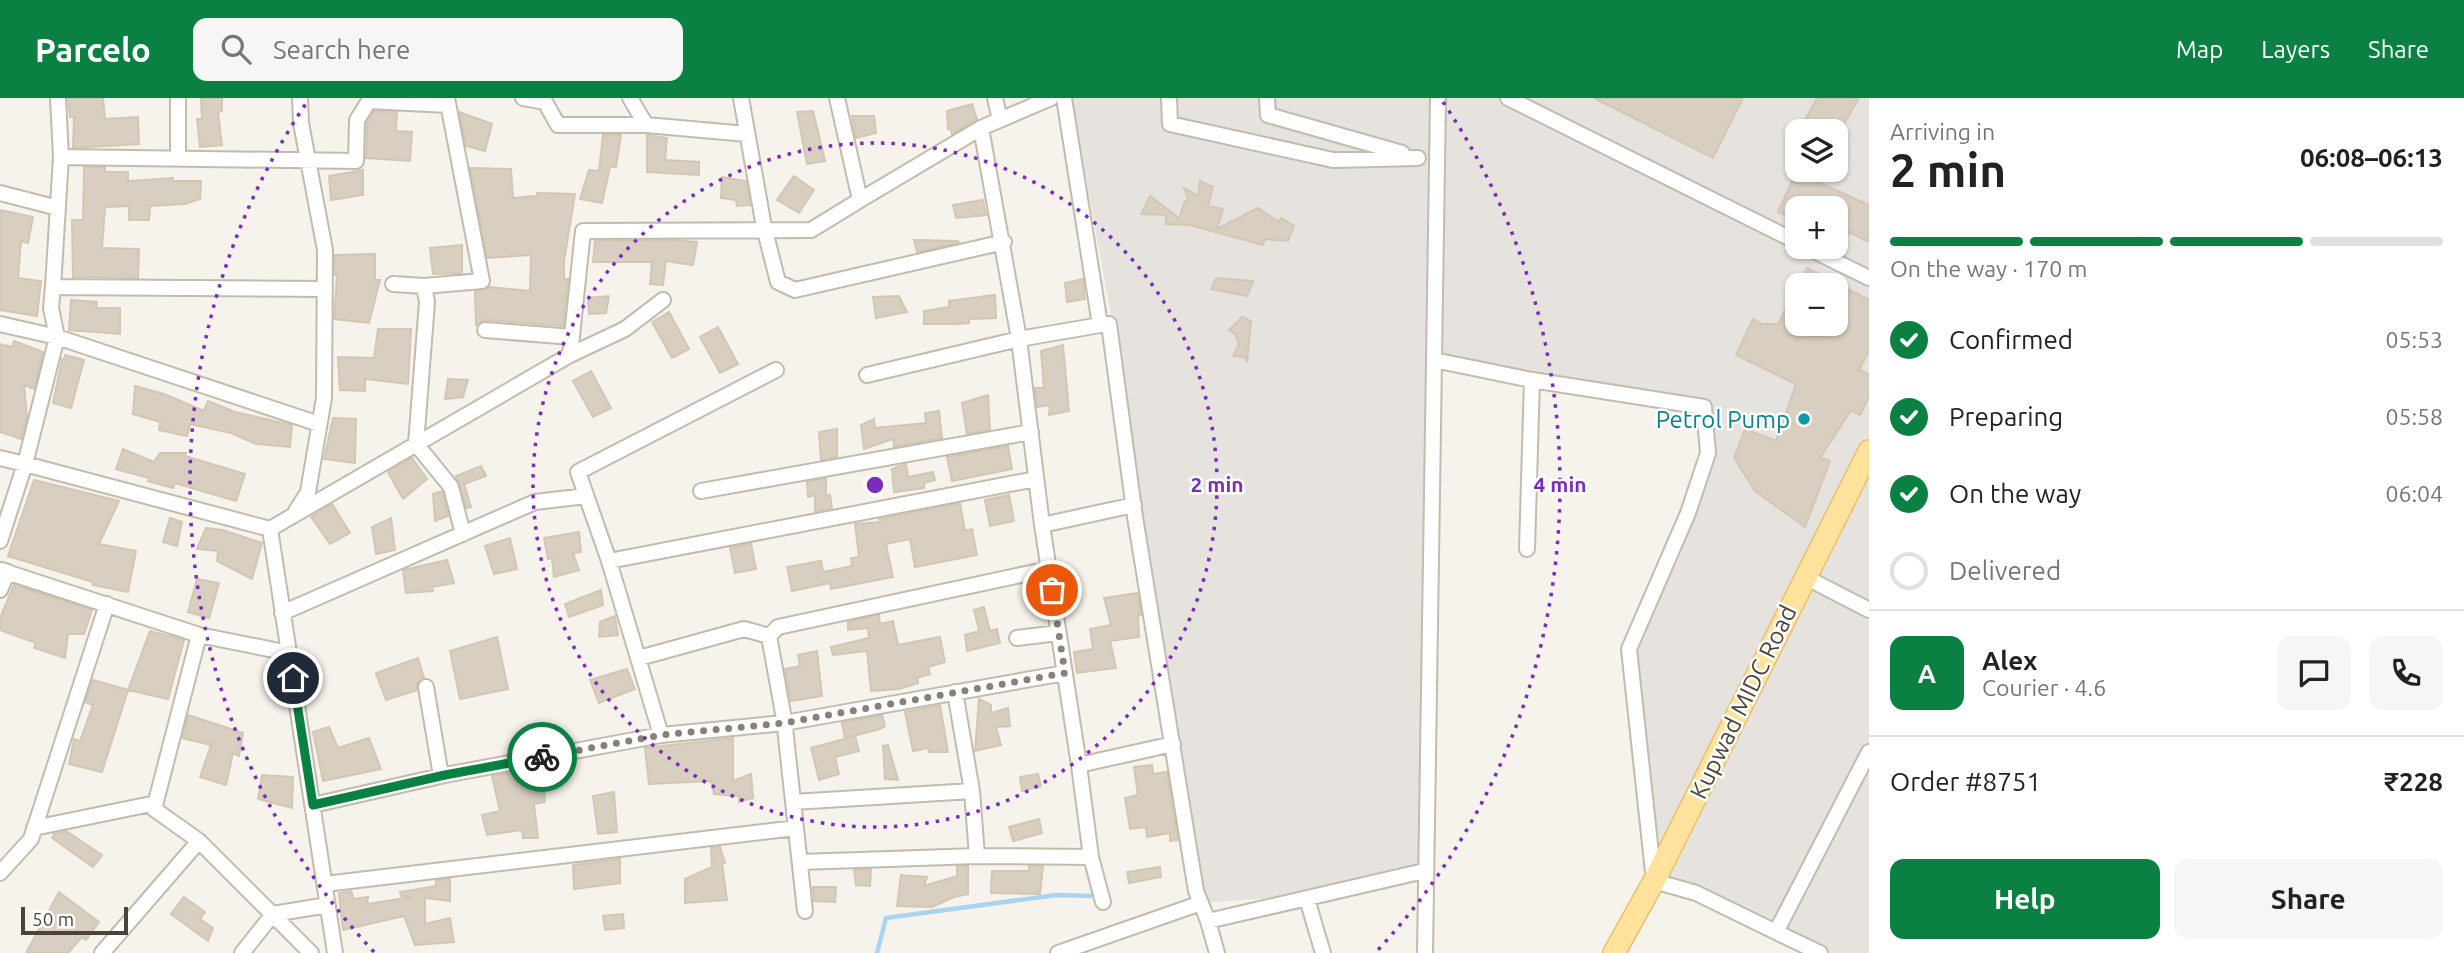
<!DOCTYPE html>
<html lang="en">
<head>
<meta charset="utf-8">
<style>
  body { margin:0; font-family:Ubuntu,sans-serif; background:#f6f6f6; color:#222; height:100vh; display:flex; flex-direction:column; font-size:26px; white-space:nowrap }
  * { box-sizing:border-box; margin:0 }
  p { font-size:23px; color:#767676 }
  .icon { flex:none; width:38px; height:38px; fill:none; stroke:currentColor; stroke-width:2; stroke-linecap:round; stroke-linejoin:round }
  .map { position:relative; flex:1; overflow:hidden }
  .side { display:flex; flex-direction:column; background:#fff; width:595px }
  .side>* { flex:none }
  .controls { position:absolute; left:1785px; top:21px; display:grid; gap:14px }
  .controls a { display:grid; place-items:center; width:63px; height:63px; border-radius:14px; background:#fff; box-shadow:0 2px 5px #0004; font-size:35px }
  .scale { position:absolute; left:21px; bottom:18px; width:107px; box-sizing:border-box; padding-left:7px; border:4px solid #4b4439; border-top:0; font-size:19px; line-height:24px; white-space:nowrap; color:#4b4439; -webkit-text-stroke:5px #fff; paint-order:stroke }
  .pin { position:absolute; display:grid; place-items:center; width:60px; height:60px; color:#fff; margin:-30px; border:4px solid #fff; border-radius:50%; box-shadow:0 2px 7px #0007 }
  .courier { position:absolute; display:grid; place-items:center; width:70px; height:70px; margin:-35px; border:5px solid #0b8043; border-radius:50%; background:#fff; color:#222; box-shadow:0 2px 9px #0007 }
  .overview em { font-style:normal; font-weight:700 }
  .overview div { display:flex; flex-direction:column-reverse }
  .overview { display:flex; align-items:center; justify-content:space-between; height:119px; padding:0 21px }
  h1 { font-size:46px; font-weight:700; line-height:52px }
  .bar { display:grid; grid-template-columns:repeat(4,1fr); gap:10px 7px; align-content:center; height:84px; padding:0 21px }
  .bar i { height:9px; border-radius:5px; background:#e0e0e0 }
  .bar .current { background:#0b8043 }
  .bar p { grid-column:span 4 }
  .line { display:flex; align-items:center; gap:18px; padding:0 21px; border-top:2px solid #e0e0e0 }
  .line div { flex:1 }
  .round { display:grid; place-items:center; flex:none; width:74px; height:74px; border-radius:14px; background:#f6f6f6 }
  ol { padding:0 21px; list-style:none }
  li { display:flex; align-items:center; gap:21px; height:77px }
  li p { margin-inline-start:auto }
  li .icon { padding:7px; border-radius:50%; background:#0b8043; color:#fff; stroke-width:4 }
  li:last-child { color:#767676 }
  li i { width:38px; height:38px; border:4px solid #e0e0e0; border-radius:50% }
  .primary-button { display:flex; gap:14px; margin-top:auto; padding:14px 21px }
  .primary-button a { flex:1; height:80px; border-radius:14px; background:#0b8043; color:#fff; font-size:28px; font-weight:700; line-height:80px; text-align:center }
  .primary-button a+a { background:#f6f6f6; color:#222 }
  header { display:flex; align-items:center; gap:42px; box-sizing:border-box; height:98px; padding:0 35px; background:#0b8043; color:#fff }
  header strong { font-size:33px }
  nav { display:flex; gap:38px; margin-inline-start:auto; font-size:24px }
  .search { width:490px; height:63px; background:#f6f6f6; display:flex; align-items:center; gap:18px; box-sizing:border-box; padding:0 24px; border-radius:14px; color:#767676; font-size:26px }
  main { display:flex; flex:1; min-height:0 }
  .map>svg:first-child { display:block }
</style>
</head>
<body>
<header>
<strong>Parcelo</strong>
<div class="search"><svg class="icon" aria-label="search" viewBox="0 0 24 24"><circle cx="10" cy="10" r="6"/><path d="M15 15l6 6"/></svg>Search here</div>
<nav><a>Map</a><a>Layers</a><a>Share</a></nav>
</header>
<main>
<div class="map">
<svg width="1869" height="855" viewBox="0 0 1869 855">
  <rect width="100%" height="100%" fill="#f6f3ec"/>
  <!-- industrial -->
  <path fill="#e6e2dd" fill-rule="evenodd" d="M1071,0H1869V855H1820L1654,783L1629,551L1688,415L1706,334L1704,309L1441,271L1424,773L1329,796L1201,805L1126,336L1113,227ZM1797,33H1836V72H1797ZM1797,110H1836V149H1797ZM1797,187H1836V226H1797Z"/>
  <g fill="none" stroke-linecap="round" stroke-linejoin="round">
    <!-- stream -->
    <path stroke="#a9d4f2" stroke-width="4.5" d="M877,855L886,820L1056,797L1091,798"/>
  </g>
  <!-- building -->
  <path fill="#d8cfc1" stroke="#d3c7b4" stroke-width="2" d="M68,0H103L105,21L138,19L139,46L73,50L74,19H70Z
    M201,0H222V13L218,14L222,47L200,49L197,21H202Z
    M1594,0H1743L1713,60Z
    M1817,0H1859L1840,33H1799Z
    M972,6L977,21L952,36L950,30L948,31L947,13Z
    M374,13L397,14L396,33L412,34L410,63L366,60L367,25Z
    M813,13L825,63L807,66L797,14Z
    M459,14L492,26L485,53L466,48Z
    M852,18H874L876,35L856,40Z
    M603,37H621L616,69H610L602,105L580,101L589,72L599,73Z
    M647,37L667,40L665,62L699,64V77L647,74Z
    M84,69H105V74H128V83L173,80V83H201L200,101L185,106L150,108L149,122H129V108L105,109L102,150L139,151L138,180L73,179L72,122H83Z
    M470,70L511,71L513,100L537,98V95L575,96L564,163V181H568L563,228L486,222L476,227L475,193L489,189L530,193L531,157L487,160Z
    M363,72V97L331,102L329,78Z
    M1796,74L1869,107V144L1849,134L1844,144L1836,140V110H1797V123L1778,114Z
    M794,78L814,92L799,115L777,102Z
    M722,79L746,83L750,107L737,108L736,102L721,100Z
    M1200,83L1213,89L1208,108L1223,111L1217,131L1258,110L1279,124L1281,120L1294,128L1288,143L1265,141L1263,147L1190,127L1166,126V117L1141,116L1150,98L1179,120L1185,103L1189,104L1184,90L1198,98Z
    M983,102L986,117L956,120L953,107Z
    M0,112L33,119L28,145L21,143L18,180L41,183L37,218L0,212Z
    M671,142L697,144L693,167L666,163L663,187L650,186L652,164H593L595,143Z
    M914,142L958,143L959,145L917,154Z
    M462,147V175L433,176L430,150Z
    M375,156V182H380L369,225L334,221L337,177H334L335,157Z
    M1807,170L1869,202V253L1859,272L1869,276V299L1860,317L1851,312L1820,360L1830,363L1805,429L1755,393L1734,360L1745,331L1776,343L1796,286L1736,257L1753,221L1762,226H1778L1797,189V226H1836V187H1798Z
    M1216,180L1227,181L1253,183L1247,198L1211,191Z
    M1083,181L1085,201L1067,204L1065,185Z
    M995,197L996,220L969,221V225L957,226H924V213L949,209V203Z
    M609,198L606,215L589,216L588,200Z
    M899,198L907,214L876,220L873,199Z
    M71,202L97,204L96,210H120V236L69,232Z
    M669,214L689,251L672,260L652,224Z
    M1242,219L1251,223L1247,264L1245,259L1233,258L1239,246L1235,236L1229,232Z
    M718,229L738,266L720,275L700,239Z
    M378,231H411L408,286L365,281V293L340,292L338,259L374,260Z
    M14,243L43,254L34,291L24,287L27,320L21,341L0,334V246L12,249Z
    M1063,247L1069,313L1049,317L1050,307L1037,309L1035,290H1044L1041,253Z
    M65,257L84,262L71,310L53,305L62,261L64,262Z
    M591,273L611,310L593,319L573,283Z
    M448,281L468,282L463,299L445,301Z
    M135,288L164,296L204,313L208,303L235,314L292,327L290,349L256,346L231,335L190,326L187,338L159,332L160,324L133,316Z
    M988,297L990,332L967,336L962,305Z
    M939,313L942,340L894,349L893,341L864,351L861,327L874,321L875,330L926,325L925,315Z
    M333,320L356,321L355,365L324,361Z
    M837,331V359L821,362L819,334Z
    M1008,348L1012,371L952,383L947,359Z
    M123,351L154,364L160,355H186L185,358L245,376L236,403L175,385L173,390L148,383L149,380L116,371Z
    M412,360L427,381L403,401L388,374Z
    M906,366L908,379L933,374L935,382L924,385V390L894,394L892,371Z
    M481,368L486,378L464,386L471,409L466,410L456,378Z
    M826,380V398L830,397L832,410L815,414V397L808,399L807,384Z
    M34,382L119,403L99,446L136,453L128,494L93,487V484L8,458Z
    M442,393L448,418L435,423L433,396Z
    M1009,397L1014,423L990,428L985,402Z
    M960,405L965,433L972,431L977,457L915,469L910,441L886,446L893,479L831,491L830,485L792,493L787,469L821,463L823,474L852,468L851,460L859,459L855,426L880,424L879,421Z
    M332,406L350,435L330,446L311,419Z
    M170,420L182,424L177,448L163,444Z
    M391,420L395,452L376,456L372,429Z
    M206,430L223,432L262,445L252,481L217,463L218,453L197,451Z
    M579,434L581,454L573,455L579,472L554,479L552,460L548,461L544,440Z
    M510,440L517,471L494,476L485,448Z
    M751,446L756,471L735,475L730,450Z
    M447,462L454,485L432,489L433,493L406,495L403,472Z
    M197,481L219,485L209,520L188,514Z
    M14,487L92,512L84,536H68L65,560L34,550L36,545L0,532V520Z
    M601,492L603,507L569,519L565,506Z
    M1138,495L1141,517L1138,518L1139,539L1110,543L1116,570L1077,575L1074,554L1093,551L1090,531L1111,527L1104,500Z
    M984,509L990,533L997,531L1000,545L967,553L965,537L979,533L974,512Z
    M879,517L880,526L893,523L898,547L940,539L945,564L928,569L930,576L917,580L918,585L899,591L871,593L867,553L833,557L831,549L869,540L868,530L848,532V524Z
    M615,518L618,537L599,539L600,524Z
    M150,533L184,542L168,601L128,592Z
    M497,539L508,591L460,601L450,553Z
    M817,553L822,598L791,603L785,571L800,568L798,557Z
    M418,560L424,580L417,585V592L386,602L376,575Z
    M627,571L635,591L599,605L590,582Z
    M93,582L128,592L102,674L69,666L74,641L80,643L93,607L85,604Z
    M979,601L991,607V615L1008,610L1010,628L996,629L1001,647L975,653Z
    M940,607L948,654H929L928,650L913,653L905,614Z
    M188,617L243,635L239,658L233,655L226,687L200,679L211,647L182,640Z
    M882,617L885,628L880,631L845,640L842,625Z
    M329,629L338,650L369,640L381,671L323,683L313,634Z
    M855,638L859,653L835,659L839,676L819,682L811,650Z
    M733,640V683L751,676L753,700L739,704V698L714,696L711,683L649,686L645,650Z
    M888,647L898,682L885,681L883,648Z
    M1152,667L1153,676L1167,674L1178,742L1170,743V735L1147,739L1146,729L1130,731L1125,700L1138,697L1134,669Z
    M542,669L545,704L534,706L538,740H523L522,732L487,737L482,717L500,713L492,678Z
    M1038,676L1041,688L1022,693L1020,679Z
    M262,677L293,679L292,710L258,701Z
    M614,694L617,734L598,736L593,698Z
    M1039,721L1042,735L1013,743L1009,729Z
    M66,733L102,757L93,769L52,740L54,736Z
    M720,749L725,765H722L727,802L685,805V781L712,769L711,750Z
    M620,761V785L574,791L573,767Z
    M957,768H968V796L954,799L932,809L897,808L901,777L927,779L924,788L957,778Z
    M1029,768H1043L1040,796L991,795L992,773H1029Z
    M1160,769L1161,779L1129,785L1127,774Z
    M871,771L870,788L856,787L854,772Z
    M450,781V803L425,800V826L450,820L454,844L415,847L404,818L343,832L339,795L351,793L354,801L368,799L367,806L412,799L401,798L400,794L436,788V782Z
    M813,789H836L835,804L814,803Z
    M59,794L99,824L86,842L82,839L68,855H26Z
    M184,799L205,814L200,821L213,830L208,843L171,816Z
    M623,816L624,830L605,832L603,818Z"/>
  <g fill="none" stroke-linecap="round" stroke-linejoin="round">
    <!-- minor casing -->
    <g stroke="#c2bbae" stroke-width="18">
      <path id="minor" d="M58,0L61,59
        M523,0L545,4L558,27H646
        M630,0L646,27L747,36
        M741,0L764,129L778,184L795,192L1004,144
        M837,0L860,102L981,30
        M995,0L1000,22
        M1051,0L981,30L1019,241L1100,227
        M1064,0L1100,227L1109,226L1135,419L1196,793L1208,823L1424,773
        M1169,0L1170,26L1333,62L1418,60
        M1267,0L1268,17L1402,55
        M1508,0L1797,144
        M178,61V0
        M0,95L58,110
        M1806,149L1869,180
        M393,186L424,188L427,204L416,346L451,389L463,436
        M424,188L482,183L447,0
        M53,189L51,210L57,239L319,326
        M325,191L53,189L61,59L356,63L357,22L369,3L448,7
        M0,226L57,239L25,366L270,431L570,257L583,133L811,132L860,102
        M485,232L572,239
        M570,257L625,231L663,202
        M1434,262L1532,282L1704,309L1708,355L1688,415L1629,551L1654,783L1696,795L1776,834L1869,654
        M776,272L578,374L609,463L1036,381
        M867,277L1019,241L1042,427L1134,407
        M0,360L25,366L0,443
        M701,393L1031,334
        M296,413L308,394L324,300L325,152L301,25L300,0
        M1042,427L1079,667L1173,646
        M270,431L335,855
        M1527,451L1532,282
        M609,463L661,637L784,625L1065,575
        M0,472L199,537L154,711L199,743L311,855
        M1805,479L1869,512
        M0,492L8,474L1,472
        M282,515L535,404L586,398
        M199,537L289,555
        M769,538L778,529L1049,471
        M769,538L784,621L805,813
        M1017,540L1058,535
        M639,560L744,531L769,538
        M426,589L441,678
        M1079,667L1091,759
        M972,693L977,758L1091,759L1103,804
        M793,704L972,693L955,594
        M313,707L445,677L661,637
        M34,730L156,705
        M800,764L977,758
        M0,775L31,741L107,506
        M325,786L796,730
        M1307,801L1323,855
        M1208,823L1217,855
        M1776,834L1820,855
        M102,855L199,743
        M242,855L273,816L328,807
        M1058,855L1201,805
        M1425,855L1438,0"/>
    </g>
    <!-- primary casing -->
    <g stroke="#e6c16a" stroke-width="24">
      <path id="primary" d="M1614,855L1654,783L1869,353"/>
    </g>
    <!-- minor -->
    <use href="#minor" stroke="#fff" stroke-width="14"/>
    <!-- primary -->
    <use href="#primary" stroke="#ffe39c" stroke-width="21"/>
  </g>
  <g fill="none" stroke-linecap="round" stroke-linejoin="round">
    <!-- done -->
    <path stroke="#878178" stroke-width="7" stroke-dasharray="0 12.6" d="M542,659L661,637L784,625L1065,575L1052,492"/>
    <!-- route -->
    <path stroke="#0b8043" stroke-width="9" d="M293,580L313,707L445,677L542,659"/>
  </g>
  <!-- distance rings -->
  <g fill="none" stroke="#7b2cbf" stroke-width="3.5" stroke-dasharray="3.5 7">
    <circle cx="875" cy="387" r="342"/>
    <path d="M374 854A685 685 0 0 1 307 4M1443 4A685 685 0 0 1 1376 854"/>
  </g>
  <!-- markers -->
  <circle fill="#0f9aa8" stroke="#fff" stroke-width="2.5" cx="1804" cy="321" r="7"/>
  <g text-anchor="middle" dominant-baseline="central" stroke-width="5" stroke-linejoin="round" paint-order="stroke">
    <!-- culture labels -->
    <g font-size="24" fill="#0d838f" stroke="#fff" text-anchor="end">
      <text x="1790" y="321">Petrol Pump</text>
    </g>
    <!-- street labels -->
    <g font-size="24" fill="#4b4439" stroke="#fff">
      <text transform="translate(1743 604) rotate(-64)">Kupwad MIDC Road</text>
    </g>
  </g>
  <circle cx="875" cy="387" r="10" fill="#7b2cbf" stroke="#fff" stroke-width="3.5"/>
  <g font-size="21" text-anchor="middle" font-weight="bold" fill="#7b2cbf" stroke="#fff" stroke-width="5" stroke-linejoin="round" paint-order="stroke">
    <text x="1217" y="394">2 min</text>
    <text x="1560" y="394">4 min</text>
  </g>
</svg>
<div class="controls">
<a><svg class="icon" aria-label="layers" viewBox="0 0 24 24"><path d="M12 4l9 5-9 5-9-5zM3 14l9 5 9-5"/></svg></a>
<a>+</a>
<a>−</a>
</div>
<div class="scale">50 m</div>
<div class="pin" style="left:1052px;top:492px;background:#ea580c"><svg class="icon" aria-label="bag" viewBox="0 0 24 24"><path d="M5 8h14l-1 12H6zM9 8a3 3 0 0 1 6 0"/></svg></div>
<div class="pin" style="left:293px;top:580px;background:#1f2937"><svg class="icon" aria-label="home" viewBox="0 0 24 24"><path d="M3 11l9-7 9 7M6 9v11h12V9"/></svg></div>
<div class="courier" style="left:542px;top:659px"><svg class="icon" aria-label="bike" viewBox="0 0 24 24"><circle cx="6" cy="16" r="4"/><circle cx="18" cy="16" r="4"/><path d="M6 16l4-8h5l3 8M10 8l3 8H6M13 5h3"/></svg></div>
</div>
<section class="side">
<div class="overview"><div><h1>2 min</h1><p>Arriving in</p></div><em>06:08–06:13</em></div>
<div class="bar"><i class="current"></i><i class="current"></i><i class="current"></i><i></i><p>On the way · 170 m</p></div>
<ol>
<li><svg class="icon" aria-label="check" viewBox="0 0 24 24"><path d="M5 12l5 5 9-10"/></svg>Confirmed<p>05:53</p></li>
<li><svg class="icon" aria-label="check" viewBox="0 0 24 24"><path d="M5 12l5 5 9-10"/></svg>Preparing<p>05:58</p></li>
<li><svg class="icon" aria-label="check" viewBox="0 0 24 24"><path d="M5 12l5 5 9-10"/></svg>On the way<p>06:04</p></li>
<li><i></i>Delivered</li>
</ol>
<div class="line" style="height:126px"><b class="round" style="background:#0b8043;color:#fff">A</b><div><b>Alex</b><p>Courier · 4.6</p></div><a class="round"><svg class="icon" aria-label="chat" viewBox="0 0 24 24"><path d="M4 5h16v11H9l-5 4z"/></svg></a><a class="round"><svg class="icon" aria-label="phone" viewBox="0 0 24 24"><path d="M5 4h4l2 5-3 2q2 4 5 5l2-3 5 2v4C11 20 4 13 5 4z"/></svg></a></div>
<div class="line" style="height:91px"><div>Order #8751</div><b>₹228</b></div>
<div class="primary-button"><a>Help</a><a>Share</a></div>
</section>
</main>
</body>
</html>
